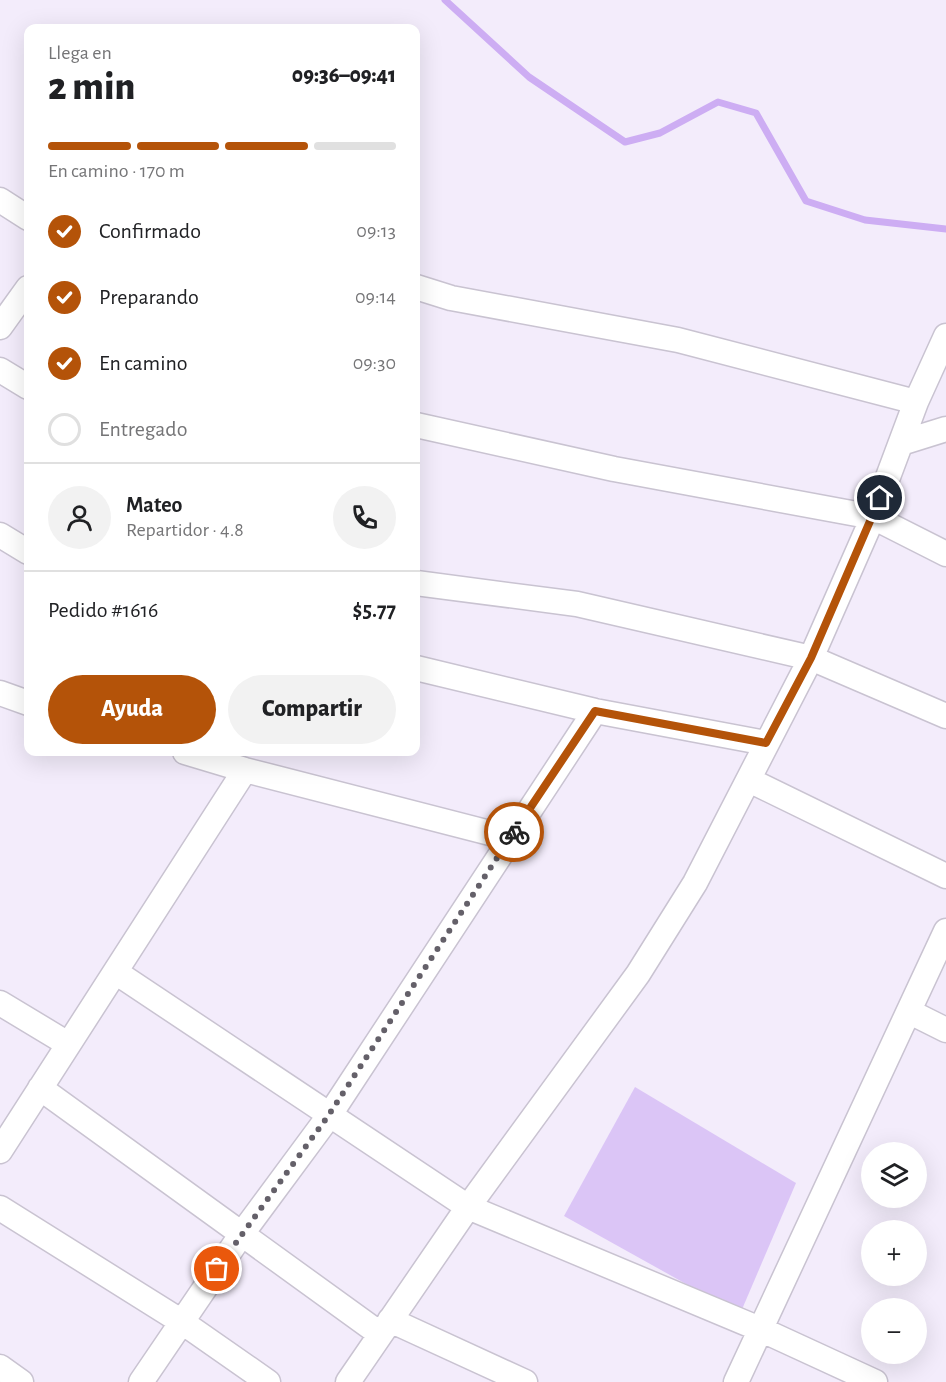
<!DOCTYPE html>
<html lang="es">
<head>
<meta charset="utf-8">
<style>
  body { margin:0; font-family:"Alegreya Sans",sans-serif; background:#f2f2f2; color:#202124; height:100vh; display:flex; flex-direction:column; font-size:22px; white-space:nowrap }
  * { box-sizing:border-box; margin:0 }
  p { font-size:20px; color:#757577 }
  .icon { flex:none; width:33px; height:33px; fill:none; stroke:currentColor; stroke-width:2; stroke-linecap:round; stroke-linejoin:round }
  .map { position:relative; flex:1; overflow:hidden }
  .details { position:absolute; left:24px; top:24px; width:396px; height:732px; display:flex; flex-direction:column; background:#fff; border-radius:12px; box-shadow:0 6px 24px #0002 }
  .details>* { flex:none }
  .tools { position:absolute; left:861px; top:1142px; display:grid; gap:12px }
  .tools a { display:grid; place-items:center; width:66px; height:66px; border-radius:50%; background:#fff; box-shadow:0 6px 24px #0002; font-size:30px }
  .pin { position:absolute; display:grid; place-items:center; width:51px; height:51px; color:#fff; margin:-26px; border:3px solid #fff; border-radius:50%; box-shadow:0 2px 6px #0007 }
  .courier { position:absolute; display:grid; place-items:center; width:60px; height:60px; margin:-30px; border:4px solid #b45309; border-radius:50%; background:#fff; color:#222; box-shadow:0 2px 8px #0007 }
  .head em { font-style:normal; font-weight:800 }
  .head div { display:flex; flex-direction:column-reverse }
  .head { display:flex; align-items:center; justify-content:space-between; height:102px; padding:0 24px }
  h1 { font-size:39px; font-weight:800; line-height:45px }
  .bar { display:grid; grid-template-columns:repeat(4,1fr); gap:9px 6px; align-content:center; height:72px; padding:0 24px }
  .bar i { height:8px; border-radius:4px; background:#e0e0e0 }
  .bar .selected { background:#b45309 }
  .bar p { grid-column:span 4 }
  .line { display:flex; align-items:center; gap:15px; padding:0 24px; border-top:2px solid #e0e0e0 }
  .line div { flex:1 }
  .round { display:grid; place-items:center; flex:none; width:63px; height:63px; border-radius:32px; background:#f2f2f2 }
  ol { padding:0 24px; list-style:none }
  li { display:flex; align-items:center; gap:18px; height:66px }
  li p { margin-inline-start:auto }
  li .icon { padding:6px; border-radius:50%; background:#b45309; color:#fff; stroke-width:4 }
  li:last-child { color:#757577 }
  li i { width:33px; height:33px; border:3px solid #e0e0e0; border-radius:50% }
  .button { display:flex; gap:12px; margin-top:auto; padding:12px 24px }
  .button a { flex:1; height:69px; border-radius:36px; background:#b45309; color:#fff; font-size:24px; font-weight:800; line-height:69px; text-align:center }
  .button a+a { background:#f2f2f2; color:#202124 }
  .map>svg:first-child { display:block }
</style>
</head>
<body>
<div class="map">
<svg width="946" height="1382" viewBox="0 0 946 1382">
  <rect width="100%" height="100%" fill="#f3ecfb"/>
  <!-- green -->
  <path fill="#dbc5f6" d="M635,1087L796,1183L740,1314L564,1216Z"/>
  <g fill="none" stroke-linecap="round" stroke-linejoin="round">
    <!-- stream -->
    <path stroke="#cdadf3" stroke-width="7" d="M445,0L529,77L625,142L660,133L718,102L756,113L806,201L865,220L946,229"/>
    <!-- street casing -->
    <g stroke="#c9c3d1" stroke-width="27">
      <path id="street" d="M0,200L28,218
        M416,287L451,298L678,340L916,402L946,336
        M0,327L28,288
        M0,370L28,387
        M416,425L614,469L873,517L946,554
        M901,443L946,429
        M0,535L28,552
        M416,583L577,604L811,658L946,716
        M416,668L595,711L766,743
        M0,693L28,703
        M185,752L245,770L509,838
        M749,780L946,876
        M117,973L468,1207L762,1330L875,1382
        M0,1003L68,1044
        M910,1012L946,1030
        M40,1088L380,1334
        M0,1151C81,1024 164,898 245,770
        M0,1208L182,1322L268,1382
        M390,1320L525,1382
        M0,1367L21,1382
        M141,1382L241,1235L329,1116L595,711
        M348,1382L468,1207L638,974L695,883L811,658L873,517L916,402
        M736,1382L946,931"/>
    </g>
    <!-- street -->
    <use href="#street" stroke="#fff" stroke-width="24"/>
  </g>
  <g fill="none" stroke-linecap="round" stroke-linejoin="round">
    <!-- done -->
    <path stroke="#646069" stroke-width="6" stroke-dasharray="0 10.8" d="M217,1269L328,1116L514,832"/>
    <!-- route -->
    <path stroke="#b45309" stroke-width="8" d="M514,832L595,711L766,743L811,658L880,498"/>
  </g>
</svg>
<div class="tools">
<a><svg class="icon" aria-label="layers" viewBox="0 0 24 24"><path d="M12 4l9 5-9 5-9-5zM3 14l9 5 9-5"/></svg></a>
<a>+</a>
<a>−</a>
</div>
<div class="pin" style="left:217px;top:1269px;background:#ea580c"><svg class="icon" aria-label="bag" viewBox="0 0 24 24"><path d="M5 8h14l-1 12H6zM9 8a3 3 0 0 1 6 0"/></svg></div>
<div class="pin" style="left:880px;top:498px;background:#1f2937"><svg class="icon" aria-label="home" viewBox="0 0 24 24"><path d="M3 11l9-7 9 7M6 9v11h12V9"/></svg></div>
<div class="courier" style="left:514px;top:832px"><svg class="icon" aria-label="bike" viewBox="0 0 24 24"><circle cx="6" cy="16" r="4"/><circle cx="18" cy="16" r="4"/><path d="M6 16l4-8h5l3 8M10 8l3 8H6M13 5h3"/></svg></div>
<section class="details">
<div class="head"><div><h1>2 min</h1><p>Llega en</p></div><em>09:36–09:41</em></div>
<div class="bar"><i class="selected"></i><i class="selected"></i><i class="selected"></i><i></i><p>En camino · 170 m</p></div>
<ol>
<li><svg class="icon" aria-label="check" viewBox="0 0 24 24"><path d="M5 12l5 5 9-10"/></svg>Confirmado<p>09:13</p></li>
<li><svg class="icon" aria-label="check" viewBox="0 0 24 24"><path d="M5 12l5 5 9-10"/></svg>Preparando<p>09:14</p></li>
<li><svg class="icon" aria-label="check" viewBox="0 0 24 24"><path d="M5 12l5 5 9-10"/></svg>En camino<p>09:30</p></li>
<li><i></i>Entregado</li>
</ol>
<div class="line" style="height:108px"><a class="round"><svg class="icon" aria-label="person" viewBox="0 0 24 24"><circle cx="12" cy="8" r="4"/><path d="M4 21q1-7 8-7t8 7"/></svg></a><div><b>Mateo</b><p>Repartidor · 4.8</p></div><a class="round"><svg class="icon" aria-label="phone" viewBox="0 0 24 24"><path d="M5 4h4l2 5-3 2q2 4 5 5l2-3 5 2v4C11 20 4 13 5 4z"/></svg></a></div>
<div class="line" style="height:78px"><div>Pedido #1616</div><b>$5.77</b></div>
<div class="button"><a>Ayuda</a><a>Compartir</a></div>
</section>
</div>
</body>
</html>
